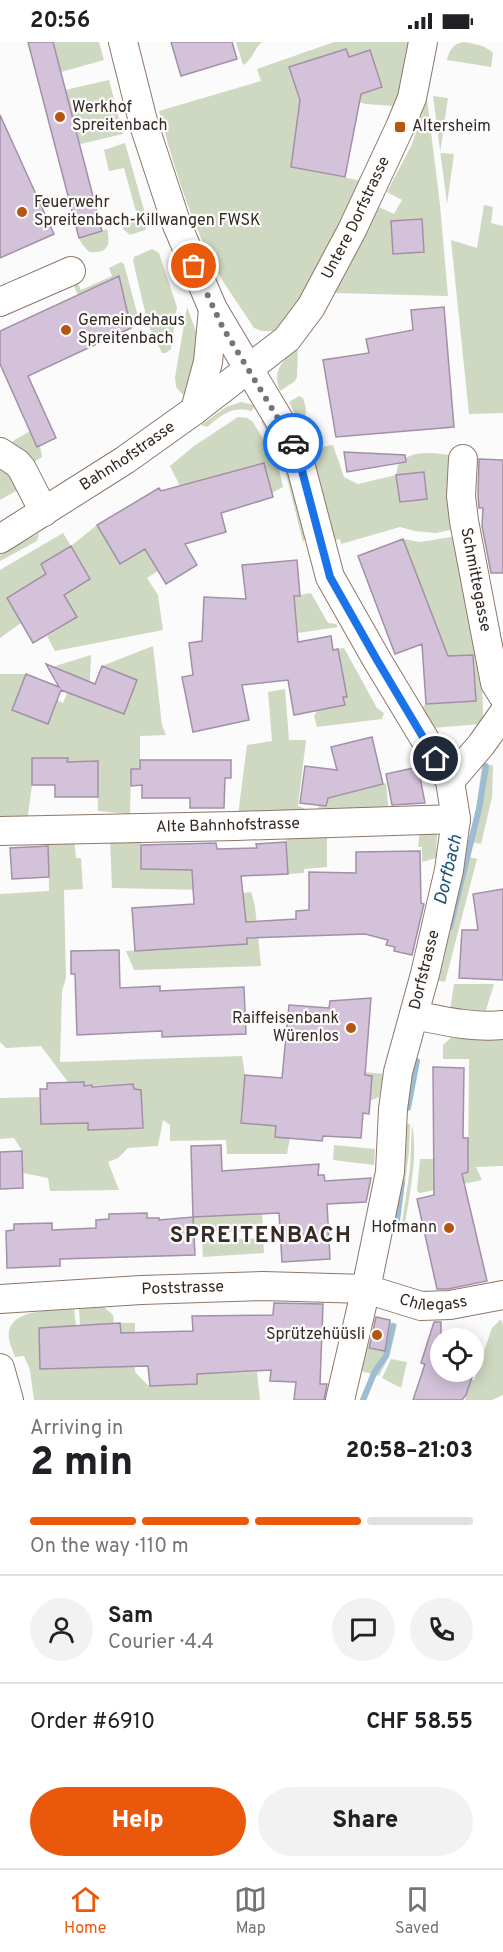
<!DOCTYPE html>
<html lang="en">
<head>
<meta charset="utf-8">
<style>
  body { margin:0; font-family:Overpass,sans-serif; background:#f2f2f2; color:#202124; height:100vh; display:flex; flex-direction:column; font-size:22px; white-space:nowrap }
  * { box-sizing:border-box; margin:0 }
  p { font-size:20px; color:#757577 }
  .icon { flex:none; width:33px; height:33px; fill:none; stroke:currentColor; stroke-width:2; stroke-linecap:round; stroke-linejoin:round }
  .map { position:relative; height:1358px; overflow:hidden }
  .side { display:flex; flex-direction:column; background:#fff; flex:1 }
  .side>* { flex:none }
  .controls { position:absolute; left:430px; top:1286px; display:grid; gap:12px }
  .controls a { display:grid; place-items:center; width:54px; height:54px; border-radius:50%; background:#fff; box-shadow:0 3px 15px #0003; font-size:30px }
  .pin { position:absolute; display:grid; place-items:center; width:51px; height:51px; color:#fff; margin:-26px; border:3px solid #fff; border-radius:50%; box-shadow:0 2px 6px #0007 }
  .courier { position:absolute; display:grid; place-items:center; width:60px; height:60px; margin:-30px; border:4px solid #1a73e8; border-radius:50%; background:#fff; color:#222; box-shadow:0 2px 8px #0007 }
  .headline em { font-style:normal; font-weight:800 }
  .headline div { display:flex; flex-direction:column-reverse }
  .headline { display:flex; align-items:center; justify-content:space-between; height:102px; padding:0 30px }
  h1 { font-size:39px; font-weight:800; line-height:45px }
  .bar { display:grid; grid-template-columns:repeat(4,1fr); gap:9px 6px; align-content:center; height:72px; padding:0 30px }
  .bar i { height:8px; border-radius:4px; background:#e0e0e0 }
  .bar .on { background:#ea580c }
  .bar p { grid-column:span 4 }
  .line { display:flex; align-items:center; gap:15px; padding:0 30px; border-top:2px solid #e0e0e0 }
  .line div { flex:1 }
  .round { display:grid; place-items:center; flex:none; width:63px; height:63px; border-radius:32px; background:#f2f2f2 }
  .action { display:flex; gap:12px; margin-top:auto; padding:12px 30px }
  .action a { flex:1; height:69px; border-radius:36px; background:#ea580c; color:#fff; font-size:24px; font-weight:800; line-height:69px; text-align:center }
  .action a+a { background:#f2f2f2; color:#202124 }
  .status { display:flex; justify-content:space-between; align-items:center; height:42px; padding:0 30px; background:#fff; direction:ltr }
  .status svg { height:16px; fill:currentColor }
  .tabs { display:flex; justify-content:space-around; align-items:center; height:84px; border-top:2px solid #e0e0e0; background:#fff; font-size:16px; color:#757577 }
  .tabs a { display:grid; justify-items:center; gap:3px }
  .tabs .on { color:#ea580c }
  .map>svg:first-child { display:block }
</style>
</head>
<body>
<div class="status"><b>20:56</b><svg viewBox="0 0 49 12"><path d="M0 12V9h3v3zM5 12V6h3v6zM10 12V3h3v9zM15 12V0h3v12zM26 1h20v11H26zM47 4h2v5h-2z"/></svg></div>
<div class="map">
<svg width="503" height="1358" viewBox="0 0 503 1358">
  <rect width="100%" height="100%" fill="#fbfbfb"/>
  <!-- green -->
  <path fill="#cfd8c1" d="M53,0H99L104,18L61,30Z
    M236,0H262C253,8 254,16 243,23Z
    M334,0H411L395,64L366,62L348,57L382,45L349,15L346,7L289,25L300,58L291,125L362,139L306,246L287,276L274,289H262L254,286C241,265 225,245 214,223C189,175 173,122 159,69L261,39L257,27Z
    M464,0C475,2 485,3 493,11L491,25L447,18C449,8 454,1 464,0Z
    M109,38L123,92L80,102L65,48Z
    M433,54L448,56L440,111L454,112L447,162Z
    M427,57L440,163L448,254L335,251L379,165L394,172L402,158L387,150L412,102Z
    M125,101L148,182L145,188L130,193L123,187L122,181L138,177L124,126L109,129L104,108Z
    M484,163L493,165L491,181L503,184V371L469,372L451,198L477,206Z
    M107,187C111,203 108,212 89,210L82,202L79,196Z
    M152,207L159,211L177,265L171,307L166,311H162L148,282L133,219L134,215Z
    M121,220L124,222L140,282L131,286L119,234L78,253L73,242L77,240L81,248L112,234L109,226Z
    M187,265L201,303L186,351L183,353L176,345L175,335Z
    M298,304L297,335L295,339L280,349C271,327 284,319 298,304Z
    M299,354L303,356C306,365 309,375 299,380L289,360Z
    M241,360L253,363L254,366L251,369C231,364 222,373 207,385L201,383L226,365Z
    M238,375L247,376L253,380L278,423L283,445L272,451L264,421L180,444L170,424L194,404Z
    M263,376L278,394L306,495L303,500L283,420L261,379Z
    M30,389L37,405L40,404L42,415L34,420L8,402Z
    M333,403L344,435L358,442L396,433C396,432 398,424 398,423C407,408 435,410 449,413L456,425L460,486L436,491L415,489L400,485L341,502L340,497L331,499L310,407Z
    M0,425L16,441V449L0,458Z
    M97,483L120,522L182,485L187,511L147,536L158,553L163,588L55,609L47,594L77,575L64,553L90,537L71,504L41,522L46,532L7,556L21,581L0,596V528L63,491L71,504Z
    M39,491L37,499L0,519V513Z
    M457,494L482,630L483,676L481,682L432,686L421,667L426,662L476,659L474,613L423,616L421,602L440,595L403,497L420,500Z
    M311,551L328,581L336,582L338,585L298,591L294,554Z
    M153,604L162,683L166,693L140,694V727H131L130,772L98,769L97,719L67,720V716H32V743L27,780L0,777V632H26L12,668L48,682L57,658L63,661L74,634L52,625L91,613L89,659L124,672L137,638L102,624Z
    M344,606L377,666L384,671L382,677L317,685L314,674L317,669L345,663L343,655L347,654L338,607Z
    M285,647L289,698H306L298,764L306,767V773H238L247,703L272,699L268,650Z
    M493,723L492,755L481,802L468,799L476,768L482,724Z
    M386,741L389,771L318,773L319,763L326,764L328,753L347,751Z
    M420,788L434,790L437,793L436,816L422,820V805H418Z
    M288,791H327V825L304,827V831L288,832L286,800Z
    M110,795H136L141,801L142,827L192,828L204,848L112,846Z
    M74,796L76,816H81L83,847L64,848L66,936L62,949L60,1020L242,1014L245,1033L241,1081L276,1084L275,1095L290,1096L287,1112H227L226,1098L170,1099V1083L163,1078L158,1104L128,1106L118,1116L108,1120L119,1148L50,1149L48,1136L23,1131L22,1109L14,1096L0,1097V1056L40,1055L41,1082L88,1081L89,1088L143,1086L141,1048L134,1047L133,1042L84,1044L83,1040H68L41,1004L6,1006L0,1000V852L49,849L48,797Z
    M465,814L477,817L445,940L433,937Z
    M251,850L255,864L261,924L134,928L126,909L247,902L243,851Z
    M454,942H494L485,971L450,969Z
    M503,990V1124L476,1125L482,1138L420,1151L417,1149L420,1117H434L468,1126L469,1017H443V1003L454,993Z
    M316,1025L383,1032L379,1055L370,1059L371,1034L315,1030Z
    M402,1082H410L409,1110L400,1178H393Z
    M412,1082C418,1112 410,1151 405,1181H402L410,1127Z
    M334,1103L375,1107L374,1123L333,1118Z
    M262,1172L263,1188L193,1192V1175Z
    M263,1196L264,1211L203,1215L202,1199Z
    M104,1265L113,1273L114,1282L80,1283L79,1267Z
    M74,1267L76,1284L39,1286L40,1327L122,1324L120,1281H135V1330L149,1344L197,1342V1332L257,1330L260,1358H34L30,1328L24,1314L15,1315C13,1309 10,1303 9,1297C5,1265 54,1269 74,1267Z
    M501,1277L503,1283V1353L492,1358H465L471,1337L474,1338L492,1286Z
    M390,1280L397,1282L390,1312L379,1334L358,1328L363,1305L384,1309Z
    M391,1317L407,1320L401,1346L382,1336Z"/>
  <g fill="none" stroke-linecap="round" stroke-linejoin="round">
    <!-- stream -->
    <path stroke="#9bbcd2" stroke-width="6" d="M450,885L479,767L486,724
      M408,1066L417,1019
      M397,1178L402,1140
      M363,1358L375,1329L386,1314L393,1284"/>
  </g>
  <!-- building -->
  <path fill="#d4c2da" stroke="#a290a7" stroke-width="1.5" d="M28,0H53L102,189L79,196Z
    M171,0H232L237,17L181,34Z
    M346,7L349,15L370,8L382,45L361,52L345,135L291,125L300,58L289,25Z
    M0,73L54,192L0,216Z
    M422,177L424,210L393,212L391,179Z
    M119,234L131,286L28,334L56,396L37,405L0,322V289Z
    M444,265L454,385L336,395L323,318L369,311L366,297L413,288L411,268Z
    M344,410L405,413L406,420L347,430Z
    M479,417L503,418V531H491L482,484L483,466H479L478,453Z
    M264,421L273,455L221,471L226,490L185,502L197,523L166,542L145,507L120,522L97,483L159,446L161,449Z
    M424,430L427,457L400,460L396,433Z
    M403,497L448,614L473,613L476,659L426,662L422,602L395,612L358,514Z
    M71,504L90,537L64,553L77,575L33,601L7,556L46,532L41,522Z
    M297,518L300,554H294L298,600L331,594L333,608L338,607L347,655H343L345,663L294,673L288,638L242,643L249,678L193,690L182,635L193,633L189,601L202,599L204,555L246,557L242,523Z
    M46,622L95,642L102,624L137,638L124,672L61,648L48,682L12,668L26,632L59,645Z
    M372,695L383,742L328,756L326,764L300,761L305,724L337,728L331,705Z
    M32,716H68L67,720L98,719V755H55V743H32Z
    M140,718H231V736H225L224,766H190V756H142V743L131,744V727H140Z
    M418,725L425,761L392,763L386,732Z
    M286,800L288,832L241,834L246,880L296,877V869L309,868V830L356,831V810L420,809L421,861L424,862L412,913L394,909L395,905L386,903L388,898L365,892L247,896V902L135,909L132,866L194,862L192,828L141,827V803L216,801L217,807L257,806L256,802Z
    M48,804L49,835L12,837L10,806Z
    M503,847V938L459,936L462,888H478L473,852Z
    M119,908L120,946L160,944V949L244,945L246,992L162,995V989L77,993L75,932H71V909Z
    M371,956L365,1033L372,1034L369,1072L363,1071L361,1096L323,1094L322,1099L275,1095L276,1084L241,1081L245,1033L282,1036L289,963L329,966L330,959Z
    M433,1025L464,1026L463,1096H468V1130L462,1132L487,1239L448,1247H437L417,1157L434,1153Z
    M84,1040V1044L92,1043V1045L133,1042L134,1047L141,1048L143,1086L88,1088V1081L41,1082L40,1047H47V1041Z
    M221,1103L222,1129L319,1122L318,1133H324L325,1139L371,1136L366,1160L327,1162L330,1217L282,1220L279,1171L193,1175L191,1104Z
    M22,1109L23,1146L0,1147V1110Z
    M147,1171V1176H159V1178L193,1175L195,1213L60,1217V1224L7,1226L6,1189L14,1188V1182L52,1181V1188L96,1186V1178L109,1177V1172Z
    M274,1261L323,1262L320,1342H327L324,1358H294L296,1340L270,1339L271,1328L197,1332V1342L150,1344L148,1324L40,1327L39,1286L120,1281L121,1291L193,1289L192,1274L273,1273Z
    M376,1275L390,1278L385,1309L369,1306Z
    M434,1280H441V1329H474L466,1353L462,1358H413L425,1322L421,1321Z"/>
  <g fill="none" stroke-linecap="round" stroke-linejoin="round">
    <!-- minor casing -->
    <g stroke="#8f7667" stroke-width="30">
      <g id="minor">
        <path d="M123,0L144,83L177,183L213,267L296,406L330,535L377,618L450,739L456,777L449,828L425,932L398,1030L393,1067L390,1130L367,1242L340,1358"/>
        <path d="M0,260L71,229"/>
        <path d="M195,368L208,320L213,267"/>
        <path d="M0,410L17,421L22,427L44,470"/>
        <path id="s1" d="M463,417L461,454L464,479L495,641L503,654"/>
        <path id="s2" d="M0,497L125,418L195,368L287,297L311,265L352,188L400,85L412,56L423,0"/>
        <path d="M450,739L481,703L503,672"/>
        <path id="s3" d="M0,789L236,784L456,777"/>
        <path d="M414,973C444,979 473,986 503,983"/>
        <path id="s4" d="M0,1257L141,1248L263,1244L366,1247L421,1264L450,1263L503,1253"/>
        <path d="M0,1326L9,1358"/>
      </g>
    </g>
    <!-- minor -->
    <use href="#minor" stroke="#fff" stroke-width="28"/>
  </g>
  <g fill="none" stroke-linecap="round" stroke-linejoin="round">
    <!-- done -->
    <path stroke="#7a736f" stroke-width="6" stroke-dasharray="0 10.8" d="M194,224L223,286L293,401"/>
    <!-- route -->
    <path stroke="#1a73e8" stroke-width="8" d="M293,401L296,406L330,535L377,618L436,717"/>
  </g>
  <!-- markers -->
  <g fill="#b5550f" stroke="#fbfbfb" stroke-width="2">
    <circle cx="60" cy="75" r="6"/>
    <rect x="394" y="79" width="12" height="12" rx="3"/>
    <circle cx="22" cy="170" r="6"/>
    <circle cx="66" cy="288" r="6"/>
    <circle cx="351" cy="986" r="6"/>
    <circle cx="449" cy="1186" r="6"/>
    <circle cx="377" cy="1293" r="6"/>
  </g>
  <g text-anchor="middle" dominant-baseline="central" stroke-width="4.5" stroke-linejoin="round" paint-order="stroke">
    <!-- poi labels -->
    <g font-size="16" fill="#352a24" stroke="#fbfbfb" text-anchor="start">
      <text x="72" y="66">Werkhof<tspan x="72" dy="18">Spreitenbach</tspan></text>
      <text x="412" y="85">Altersheim</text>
      <text x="34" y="161">Feuerwehr<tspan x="34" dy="18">Spreitenbach-Killwangen FWSK</tspan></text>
      <text x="78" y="279">Gemeindehaus<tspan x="78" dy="18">Spreitenbach</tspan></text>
      <text x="339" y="977" text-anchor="end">Raiffeisenbank<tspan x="339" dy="18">Würenlos</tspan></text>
      <text x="437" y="1186" text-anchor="end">Hofmann</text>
      <text x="365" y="1293" text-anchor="end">Sprützehüüsli</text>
    </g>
    <!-- street labels -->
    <g font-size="16" fill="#352a24" stroke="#fbfbfb">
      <text stroke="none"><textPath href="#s2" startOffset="490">Untere Dorfstrasse</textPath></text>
      <text stroke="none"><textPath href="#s2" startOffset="152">Bahnhofstrasse</textPath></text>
      <text stroke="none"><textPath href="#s1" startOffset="122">Schmittegasse</textPath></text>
      <text stroke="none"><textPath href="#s3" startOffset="228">Alte Bahnhofstrasse</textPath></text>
      <text transform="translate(425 928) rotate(-76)">Dorfstrasse</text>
      <text stroke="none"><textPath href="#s4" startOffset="183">Poststrasse</textPath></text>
      <text stroke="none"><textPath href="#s4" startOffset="436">Chilegass</textPath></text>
    </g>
    <!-- water labels -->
    <g font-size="18" font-style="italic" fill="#195171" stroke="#fbfbfb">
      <text transform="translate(449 828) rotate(-77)">Dorfbach</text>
    </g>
    <!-- district labels -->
    <g font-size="22" font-weight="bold" letter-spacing="1.5" fill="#352a24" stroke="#fbfbfb">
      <text x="261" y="1194">SPREITENBACH</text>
    </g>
  </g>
</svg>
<div class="controls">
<a><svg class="icon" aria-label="locate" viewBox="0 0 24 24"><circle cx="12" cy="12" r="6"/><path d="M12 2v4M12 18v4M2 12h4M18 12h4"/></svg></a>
</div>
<div class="pin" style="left:194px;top:224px;background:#ea580c"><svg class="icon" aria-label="bag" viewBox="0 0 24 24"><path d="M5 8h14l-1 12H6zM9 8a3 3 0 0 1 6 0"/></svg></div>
<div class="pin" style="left:436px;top:717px;background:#1f2937"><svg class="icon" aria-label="home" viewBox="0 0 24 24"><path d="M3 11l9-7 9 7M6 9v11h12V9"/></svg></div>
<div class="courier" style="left:293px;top:401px"><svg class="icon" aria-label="car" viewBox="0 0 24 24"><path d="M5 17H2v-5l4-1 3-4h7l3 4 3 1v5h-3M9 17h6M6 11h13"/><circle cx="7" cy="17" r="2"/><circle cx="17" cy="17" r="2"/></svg></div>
</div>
<section class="side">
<div class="headline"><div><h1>2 min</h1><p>Arriving in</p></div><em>20:58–21:03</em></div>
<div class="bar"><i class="on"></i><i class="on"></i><i class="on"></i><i></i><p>On the way · 110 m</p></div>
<div class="line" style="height:108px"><a class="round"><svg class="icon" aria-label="person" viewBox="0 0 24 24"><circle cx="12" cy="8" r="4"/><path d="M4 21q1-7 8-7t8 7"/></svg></a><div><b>Sam</b><p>Courier · 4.4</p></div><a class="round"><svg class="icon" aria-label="chat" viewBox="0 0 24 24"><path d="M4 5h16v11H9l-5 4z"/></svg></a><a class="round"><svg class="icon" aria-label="phone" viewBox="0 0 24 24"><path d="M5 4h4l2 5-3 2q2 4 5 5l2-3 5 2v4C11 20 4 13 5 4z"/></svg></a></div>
<div class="line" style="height:78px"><div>Order #6910</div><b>CHF 58.55</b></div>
<div class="action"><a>Help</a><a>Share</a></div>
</section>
<nav class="tabs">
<a class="on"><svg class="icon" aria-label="home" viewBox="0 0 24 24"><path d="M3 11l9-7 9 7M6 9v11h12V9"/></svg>Home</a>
<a><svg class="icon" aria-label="map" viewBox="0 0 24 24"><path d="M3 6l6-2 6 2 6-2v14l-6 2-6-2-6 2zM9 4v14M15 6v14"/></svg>Map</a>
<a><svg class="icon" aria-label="saved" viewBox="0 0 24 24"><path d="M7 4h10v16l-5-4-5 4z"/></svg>Saved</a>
</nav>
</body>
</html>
